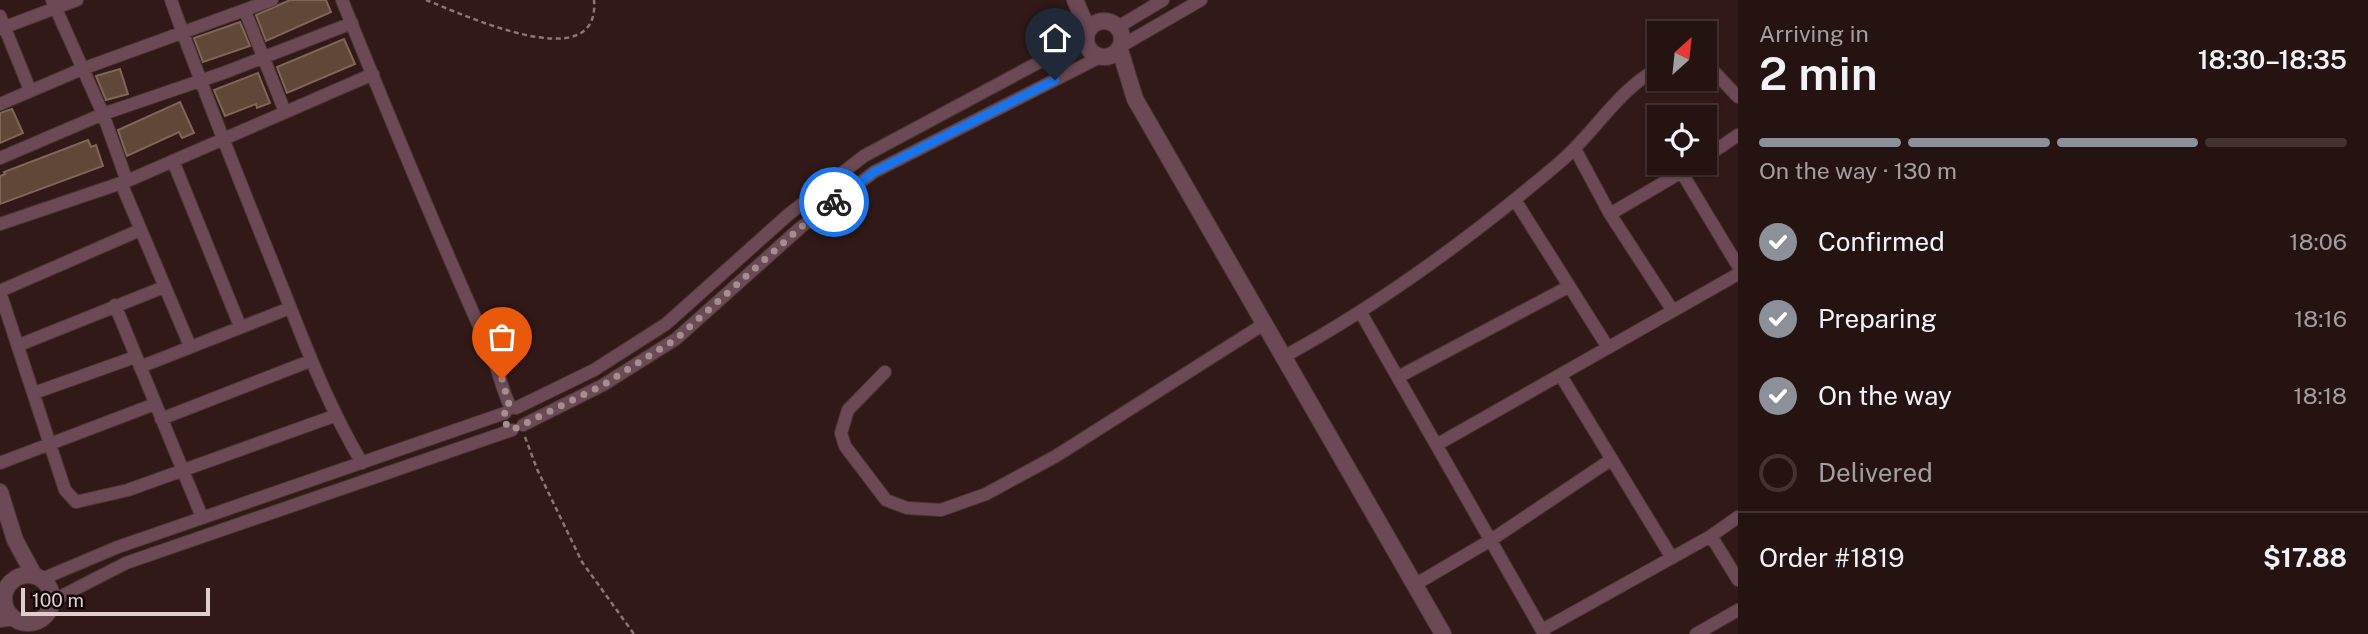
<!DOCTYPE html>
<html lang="en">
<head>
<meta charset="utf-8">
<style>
  body { margin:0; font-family:"Public Sans",sans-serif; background:#31201f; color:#f1f3f6; height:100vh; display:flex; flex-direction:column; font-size:26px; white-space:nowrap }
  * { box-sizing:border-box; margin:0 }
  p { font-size:23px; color:#a39e9f }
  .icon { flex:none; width:38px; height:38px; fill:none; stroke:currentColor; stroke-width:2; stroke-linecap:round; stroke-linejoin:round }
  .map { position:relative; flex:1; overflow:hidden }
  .details { display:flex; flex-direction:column; background:#251311; width:630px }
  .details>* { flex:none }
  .needle { width:46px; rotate:27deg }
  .tools { position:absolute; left:1647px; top:21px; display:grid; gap:14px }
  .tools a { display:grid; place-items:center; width:70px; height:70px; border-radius:0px; background:#251311; box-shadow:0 2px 5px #0004,0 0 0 2px #423231; font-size:35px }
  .scale { position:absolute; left:21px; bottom:18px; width:189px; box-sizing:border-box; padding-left:7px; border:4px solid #e0cecd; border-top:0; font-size:19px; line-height:24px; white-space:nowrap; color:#e0cecd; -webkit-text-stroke:5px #120706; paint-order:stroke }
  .pin { position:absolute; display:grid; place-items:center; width:60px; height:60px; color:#fff; margin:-72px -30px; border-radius:50% 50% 50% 0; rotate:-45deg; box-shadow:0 0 7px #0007 }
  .pin .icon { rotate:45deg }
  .courier { position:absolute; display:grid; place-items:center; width:70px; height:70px; margin:-35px; border:5px solid #1a73e8; border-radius:50%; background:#fff; color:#222; box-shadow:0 2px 9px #0007 }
  .headline em { font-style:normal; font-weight:600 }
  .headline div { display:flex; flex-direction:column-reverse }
  .headline { display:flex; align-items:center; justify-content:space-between; height:119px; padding:0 21px }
  h1 { font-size:46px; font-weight:600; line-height:52px }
  .bar { display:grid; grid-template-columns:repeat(4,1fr); gap:10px 7px; align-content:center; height:84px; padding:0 21px }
  .bar i { height:9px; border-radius:5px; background:#423231 }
  .bar .selected { background:#8c9099 }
  .bar p { grid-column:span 4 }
  .line { display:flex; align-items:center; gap:18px; padding:0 21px; border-top:2px solid #423231 }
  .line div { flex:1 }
  ol { padding:0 21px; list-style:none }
  li { display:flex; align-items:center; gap:21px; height:77px }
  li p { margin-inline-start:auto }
  li .icon { padding:7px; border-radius:50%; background:#8c9099; color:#fff; stroke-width:4 }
  li:last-child { color:#a39e9f }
  li i { width:38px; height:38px; border:4px solid #423231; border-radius:50% }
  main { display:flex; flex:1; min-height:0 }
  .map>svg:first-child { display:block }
</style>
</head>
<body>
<main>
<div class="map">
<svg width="1738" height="634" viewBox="0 0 1738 634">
  <rect width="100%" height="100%" fill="#311917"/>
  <!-- building -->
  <path fill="#604839" stroke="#7f6656" stroke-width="2" d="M290,0H326L331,12L266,41L256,15Z
    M240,22L250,46L203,62L194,38Z
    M344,39L355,64L287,93L277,67Z
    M120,69L128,94L106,100L96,76Z
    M258,73L270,103L257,108L256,104L225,116L214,90Z
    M180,102L194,133L182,138L179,132L127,156L118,130Z
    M12,109L23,133L0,143V113Z
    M88,140L91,147L96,145L103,166L0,204V176L5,174L4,172Z"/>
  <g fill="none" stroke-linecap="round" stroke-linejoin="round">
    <!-- minor casing -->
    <g stroke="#4d3634" stroke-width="14">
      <path id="minor" d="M52,0L103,114L127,181
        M171,0C203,91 239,179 275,269C302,336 325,401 362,463
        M342,0C390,119 439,237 491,353C499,371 502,391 511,408
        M245,11L285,112
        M0,16L30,90
        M1118,27L1163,0
        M0,29L77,0
        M1123,45L1201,0
        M1704,61L1738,97
        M0,104L82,69L272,0
        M1575,149L1610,214L1673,311
        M0,158L103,114L226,72L352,23
        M1704,158L1738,135
        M173,161L240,326
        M1682,173L1738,266
        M121,183L190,346
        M1515,200L1607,346
        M1610,214L1697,163
        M0,224L127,181L373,74
        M0,291L140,230
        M0,292L65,490L76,502L128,490L334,416
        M115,305L202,517
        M1361,313L1544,634
        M19,345L164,287
        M1285,356C1384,302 1473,236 1559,163C1594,134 1618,89 1659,68
        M140,367L290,308
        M885,372L848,410L841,433L845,446L886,500L907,508L941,510L986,494L1056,456L1264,324
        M1400,376L1568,287
        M1561,376L1672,558
        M34,393L135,357
        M516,408L594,370L666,324L789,214L864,156L1086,37
        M161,419L310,361
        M523,425L603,385L676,339L800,228L874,172L1100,57
        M1438,444L1738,274
        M0,463L155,404
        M1711,536L1738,580
        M42,579L118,547L505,413
        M1416,584L1491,540L1612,459
        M0,600L3,597
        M52,601L126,563L512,430
        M0,621L14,619
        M1542,630L1711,536L1738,517
        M1696,634L1738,610"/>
    </g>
    <!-- tertiary casing -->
    <g stroke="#4d3634" stroke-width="18">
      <path id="tertiary" d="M1075,0L1088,30
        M1086 39a18 18 0 1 1 36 0a18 18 0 1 1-36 0Z
        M1120,50L1135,99L1443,634
        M0,492L15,540L34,575
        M4 599a24 24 0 1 1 48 0a24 24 0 1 1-48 0Z"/>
    </g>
    <!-- path -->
    <path stroke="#8b7674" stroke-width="2.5" stroke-dasharray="5 3.5" stroke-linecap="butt" d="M426,0C460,13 601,80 594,0
      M525,437L537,469L582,562L634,634"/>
    <!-- minor -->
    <use href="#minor" stroke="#6b4a56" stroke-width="12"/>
    <!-- tertiary -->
    <use href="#tertiary" stroke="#6b4a56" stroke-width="16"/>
  </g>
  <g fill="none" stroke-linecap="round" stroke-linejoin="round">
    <!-- done -->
    <path stroke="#a38f8d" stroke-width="7" stroke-dasharray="0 12.6" d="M502,379L510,408L505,412L503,421L512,430L603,385L676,339L800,228L834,202"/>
    <!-- route -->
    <path stroke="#1a73e8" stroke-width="9" d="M834,202L874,172L1055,80"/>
  </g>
</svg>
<div class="tools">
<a><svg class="needle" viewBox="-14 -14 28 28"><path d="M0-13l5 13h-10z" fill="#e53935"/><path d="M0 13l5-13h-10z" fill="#a39e9f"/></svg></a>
<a><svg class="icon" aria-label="locate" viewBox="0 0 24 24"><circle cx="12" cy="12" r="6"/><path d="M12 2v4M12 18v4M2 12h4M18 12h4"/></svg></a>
</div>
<div class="scale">100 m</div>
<div class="pin" style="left:502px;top:379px;background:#ea580c"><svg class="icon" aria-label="bag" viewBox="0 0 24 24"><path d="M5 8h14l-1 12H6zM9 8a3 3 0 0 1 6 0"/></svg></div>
<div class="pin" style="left:1055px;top:80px;background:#1f2937"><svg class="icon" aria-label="home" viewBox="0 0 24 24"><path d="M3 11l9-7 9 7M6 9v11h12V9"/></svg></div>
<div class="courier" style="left:834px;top:202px"><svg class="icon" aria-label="bike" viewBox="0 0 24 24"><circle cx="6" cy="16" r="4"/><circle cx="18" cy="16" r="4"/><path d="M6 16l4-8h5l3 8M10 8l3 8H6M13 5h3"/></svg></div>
</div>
<section class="details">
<div class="headline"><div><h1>2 min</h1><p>Arriving in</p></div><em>18:30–18:35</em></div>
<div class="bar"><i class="selected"></i><i class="selected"></i><i class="selected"></i><i></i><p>On the way · 130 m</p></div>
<ol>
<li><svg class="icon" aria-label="check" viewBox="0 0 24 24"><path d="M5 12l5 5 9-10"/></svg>Confirmed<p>18:06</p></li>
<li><svg class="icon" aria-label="check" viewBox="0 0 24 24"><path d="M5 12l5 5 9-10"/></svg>Preparing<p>18:16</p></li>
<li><svg class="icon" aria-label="check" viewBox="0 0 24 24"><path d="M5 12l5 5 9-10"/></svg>On the way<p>18:18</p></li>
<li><i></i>Delivered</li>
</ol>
<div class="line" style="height:91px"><div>Order #1819</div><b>$17.88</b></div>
</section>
</main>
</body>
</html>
